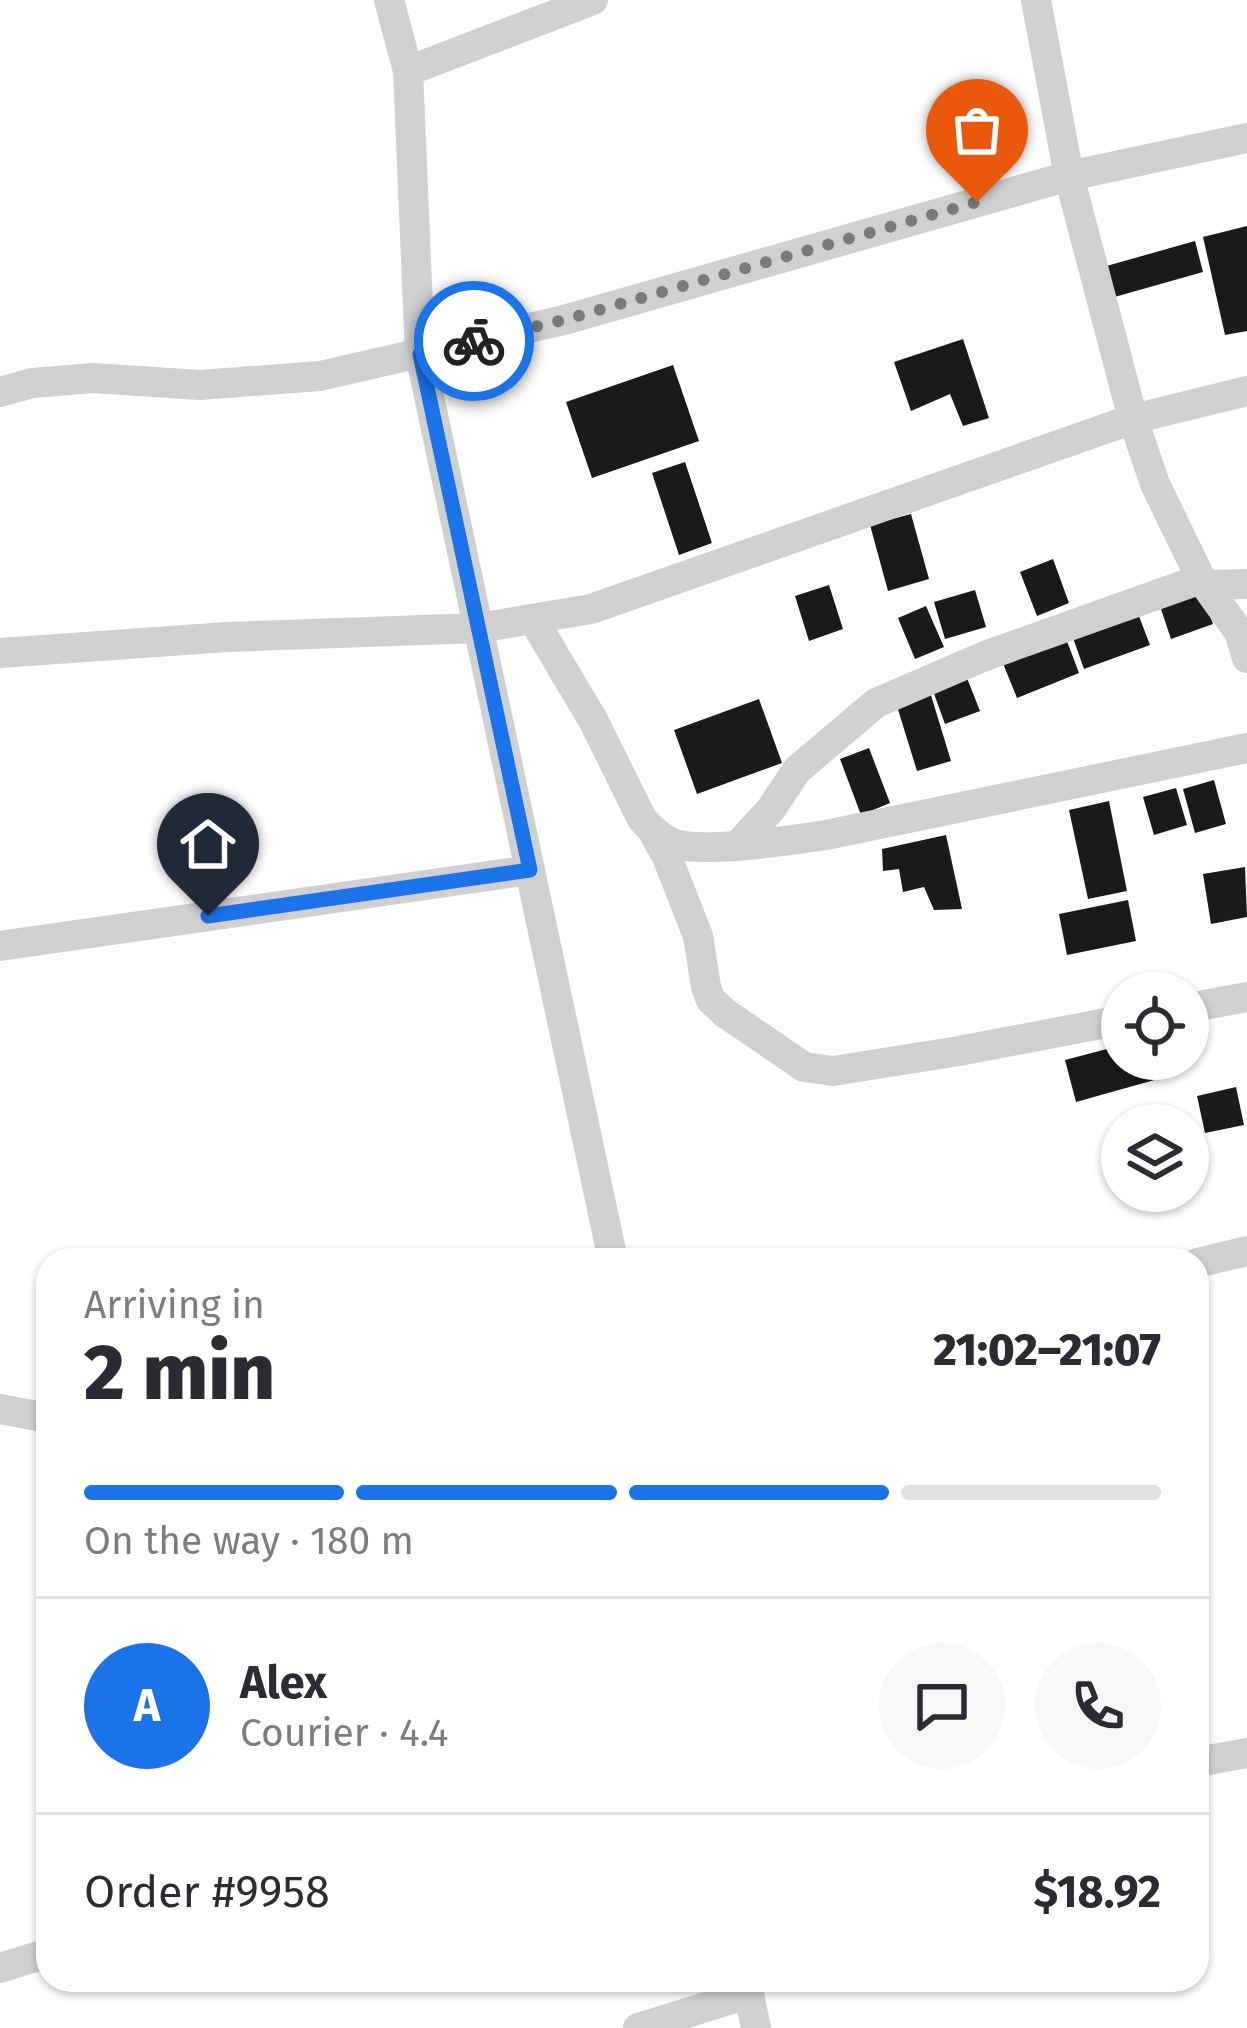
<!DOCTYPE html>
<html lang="en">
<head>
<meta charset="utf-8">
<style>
  body { margin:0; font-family:"Fira Sans",sans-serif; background:#f7f7f7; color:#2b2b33; height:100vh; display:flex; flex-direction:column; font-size:45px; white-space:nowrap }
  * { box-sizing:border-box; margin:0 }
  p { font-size:39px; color:#7c7c81 }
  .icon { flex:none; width:66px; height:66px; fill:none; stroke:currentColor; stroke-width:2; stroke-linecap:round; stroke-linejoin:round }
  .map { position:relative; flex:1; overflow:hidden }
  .side { position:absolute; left:36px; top:1248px; width:1173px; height:744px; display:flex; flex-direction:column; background:#fff; border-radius:36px; box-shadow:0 3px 9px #0004 }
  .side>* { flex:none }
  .buttons { position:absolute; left:1101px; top:972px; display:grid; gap:24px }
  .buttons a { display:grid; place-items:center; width:108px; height:108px; border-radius:50%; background:#fff; box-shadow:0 3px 9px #0004; font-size:60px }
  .pin { position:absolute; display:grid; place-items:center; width:102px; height:102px; color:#fff; margin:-123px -51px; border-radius:50% 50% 50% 0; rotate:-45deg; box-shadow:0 0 12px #0007 }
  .pin .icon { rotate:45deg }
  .courier { position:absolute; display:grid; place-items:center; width:120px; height:120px; margin:-60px; border:9px solid #1a73e8; border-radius:50%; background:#fff; color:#222; box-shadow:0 3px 15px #0007 }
  .overview em { font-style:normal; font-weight:800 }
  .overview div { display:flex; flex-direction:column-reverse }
  .overview { display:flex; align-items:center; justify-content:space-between; height:204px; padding:0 48px }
  h1 { font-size:78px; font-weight:800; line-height:90px }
  .bar { display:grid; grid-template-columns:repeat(4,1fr); gap:18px 12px; align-content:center; height:144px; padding:0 48px }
  .bar i { height:15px; border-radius:9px; background:#e1e1e2 }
  .bar .selected { background:#1a73e8 }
  .bar p { grid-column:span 4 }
  .line { display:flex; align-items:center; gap:30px; padding:0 48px; border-top:3px solid #e1e1e2 }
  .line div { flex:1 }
  .round { display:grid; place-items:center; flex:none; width:126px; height:126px; border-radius:63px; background:#f7f7f7 }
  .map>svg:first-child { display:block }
</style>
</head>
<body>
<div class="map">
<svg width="1247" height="2028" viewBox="0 0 1247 2028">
  <rect width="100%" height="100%" fill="#fff"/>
  <!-- building -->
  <path fill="#1a1a1a" d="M1247,226V331L1225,335L1203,237Z
    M1195,241L1203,272L1111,298L1103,267Z
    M963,339L989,418L963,426L950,394L911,411L894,362Z
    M673,365L699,441L592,478L566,402Z
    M685,462L712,543L679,555L652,473Z
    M911,514L929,579L888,591L870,525Z
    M1053,559L1069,603L1037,616L1020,572Z
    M829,585L843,629L809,641L795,596Z
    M1201,589L1213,624L1171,639L1159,603Z
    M975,590L986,627L945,639L934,602Z
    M926,606L944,647L915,659L898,618Z
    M1137,611L1150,645L1084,669L1072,635Z
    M1065,636L1079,673L1017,698L1002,661Z
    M967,678L980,711L945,724L933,691Z
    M930,692L951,761L917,771L896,703Z
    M759,699L782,763L697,794L674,730Z
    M869,748L890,803L861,815L840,759Z
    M1214,780L1226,824L1195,833L1183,789Z
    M1176,788L1187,825L1154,835L1143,797Z
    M1109,801L1127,891L1088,899L1069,810Z
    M946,835L962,909L934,910L924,887L903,892L899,869L883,871L882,849Z
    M1245,867L1247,917L1211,924L1203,874Z
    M1128,900L1136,941L1067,955L1059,914Z
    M1122,1045V1059H1152L1158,1079L1076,1102L1065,1060Z
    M1236,1087L1244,1125L1205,1133L1197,1096Z"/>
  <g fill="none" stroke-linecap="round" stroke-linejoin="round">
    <!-- minor -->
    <path stroke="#d0d0d0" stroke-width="30" d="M389,0L408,71L420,354L613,1260
      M1036,0L1069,176L1133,419L1155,484L1201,579L1239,632L1247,658
      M408,71L593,0
      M0,392L32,383L93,378L200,385L320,376L564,320L1069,176L1247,138
      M1206,585L1247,584
      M533,619L593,720L642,819C651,829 659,837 672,843C700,854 793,840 826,835L1247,748
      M0,653L227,637L479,628L591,609L1133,419L1247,391
      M653,832L667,857L698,936L706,987L711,1000L725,1013L804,1067L833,1071L959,1051L1122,1020
      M739,844L771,809L797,770L876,703L985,656L1201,579
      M0,946L530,870
      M1188,1008L1247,997
      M1197,1263L1247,1251
      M0,1409L48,1418
      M1197,1762L1247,1753
      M0,1968L48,1953
      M746,1980L756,2028
      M638,2028L748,1994"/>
  </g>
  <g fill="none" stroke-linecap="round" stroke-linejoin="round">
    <!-- done -->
    <path stroke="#7a7a7a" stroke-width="12" stroke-dasharray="0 21.6" d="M474,341L564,320L977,202"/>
    <!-- route -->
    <path stroke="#1a73e8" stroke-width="15" d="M208,916L530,870L420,354L474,341"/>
  </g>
</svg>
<div class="buttons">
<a><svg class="icon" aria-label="locate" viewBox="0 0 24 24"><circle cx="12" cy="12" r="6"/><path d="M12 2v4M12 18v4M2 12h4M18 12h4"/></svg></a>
<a><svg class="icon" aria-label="layers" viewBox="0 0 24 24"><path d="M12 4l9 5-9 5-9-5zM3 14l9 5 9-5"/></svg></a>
</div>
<div class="pin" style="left:977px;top:202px;background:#ea580c"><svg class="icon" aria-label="bag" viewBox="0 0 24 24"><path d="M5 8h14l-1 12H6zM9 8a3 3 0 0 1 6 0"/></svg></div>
<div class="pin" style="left:208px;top:916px;background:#1f2937"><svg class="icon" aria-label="home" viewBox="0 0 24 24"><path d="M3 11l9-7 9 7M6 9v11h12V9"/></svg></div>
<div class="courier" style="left:474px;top:341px"><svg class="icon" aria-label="bike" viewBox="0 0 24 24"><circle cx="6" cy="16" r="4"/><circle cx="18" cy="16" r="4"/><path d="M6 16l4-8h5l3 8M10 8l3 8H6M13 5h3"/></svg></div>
<section class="side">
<div class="overview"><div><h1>2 min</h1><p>Arriving in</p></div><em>21:02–21:07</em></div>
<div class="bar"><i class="selected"></i><i class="selected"></i><i class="selected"></i><i></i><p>On the way · 180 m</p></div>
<div class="line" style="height:216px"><b class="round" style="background:#1a73e8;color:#fff">A</b><div><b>Alex</b><p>Courier · 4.4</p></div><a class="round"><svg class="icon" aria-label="chat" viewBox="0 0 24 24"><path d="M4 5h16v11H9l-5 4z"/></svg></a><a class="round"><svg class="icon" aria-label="phone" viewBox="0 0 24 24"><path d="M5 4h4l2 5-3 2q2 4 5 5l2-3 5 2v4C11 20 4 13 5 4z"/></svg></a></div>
<div class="line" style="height:156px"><div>Order #9958</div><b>$18.92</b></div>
</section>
</div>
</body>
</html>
